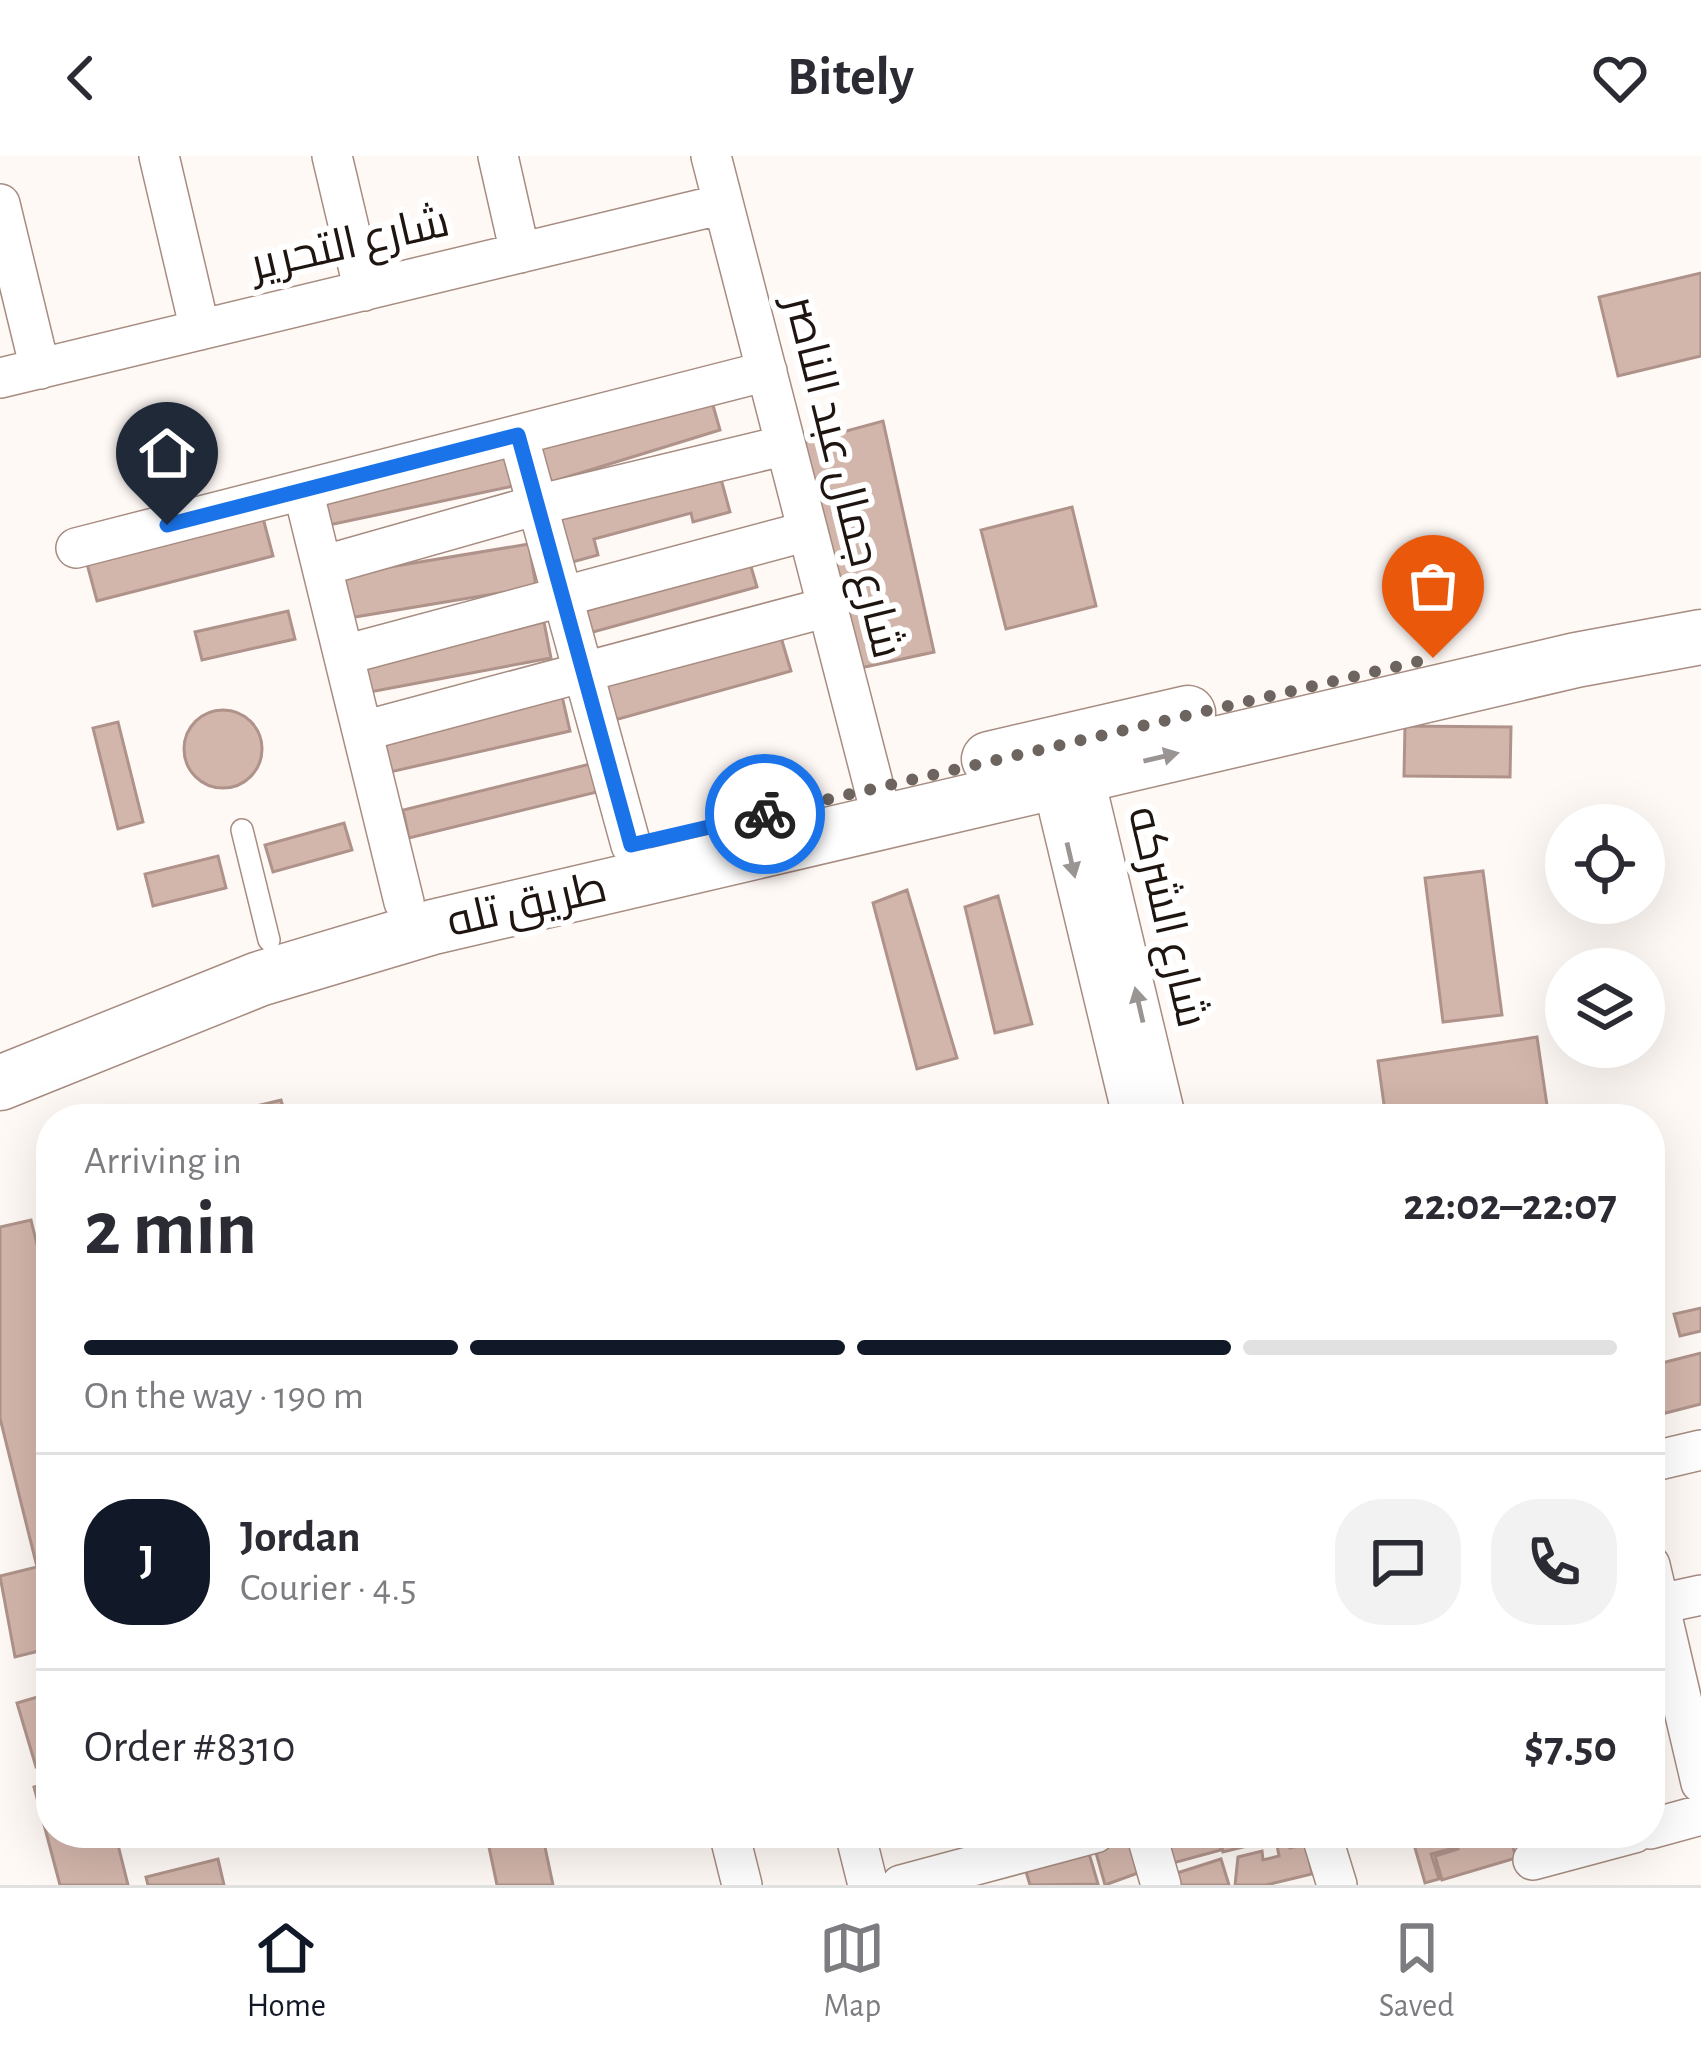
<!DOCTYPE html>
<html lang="en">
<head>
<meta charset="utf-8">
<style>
  body { margin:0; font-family:"Alegreya Sans",Cairo,sans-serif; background:#f2f2f3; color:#2b2b33; height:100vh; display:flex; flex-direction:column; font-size:45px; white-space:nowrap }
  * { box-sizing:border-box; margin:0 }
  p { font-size:39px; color:#7c7c81 }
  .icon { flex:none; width:66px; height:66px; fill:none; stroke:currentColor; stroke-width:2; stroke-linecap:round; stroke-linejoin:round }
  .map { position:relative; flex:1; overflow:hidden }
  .drawer { position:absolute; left:36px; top:948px; width:1629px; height:744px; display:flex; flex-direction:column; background:#fff; border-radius:48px; box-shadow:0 12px 48px #0002 }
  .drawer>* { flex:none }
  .controls { position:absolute; left:1545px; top:648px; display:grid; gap:24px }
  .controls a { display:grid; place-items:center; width:120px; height:120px; border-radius:50%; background:#fff; box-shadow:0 12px 48px #0002; font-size:60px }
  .pin { position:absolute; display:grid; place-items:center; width:102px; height:102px; color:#fff; margin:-123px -51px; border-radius:50% 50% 50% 0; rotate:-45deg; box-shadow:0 0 12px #0007 }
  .pin .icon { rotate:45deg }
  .courier { position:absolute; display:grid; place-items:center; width:120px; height:120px; margin:-60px; border:9px solid #1a73e8; border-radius:50%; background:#fff; color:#222; box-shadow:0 3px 15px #0007 }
  .head em { font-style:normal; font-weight:600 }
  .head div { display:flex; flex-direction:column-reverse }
  .head { display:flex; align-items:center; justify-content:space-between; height:204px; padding:0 48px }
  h1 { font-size:78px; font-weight:600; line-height:90px }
  .bar { display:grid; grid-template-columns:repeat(4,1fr); gap:18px 12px; align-content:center; height:144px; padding:0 48px }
  .bar i { height:15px; border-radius:9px; background:#e1e1e2 }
  .bar .on { background:#111827 }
  .bar p { grid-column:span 4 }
  .line { display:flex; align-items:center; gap:30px; padding:0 48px; border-top:3px solid #e1e1e2 }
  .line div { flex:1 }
  .round { display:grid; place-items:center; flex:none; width:126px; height:126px; border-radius:48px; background:#f2f2f3 }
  header { display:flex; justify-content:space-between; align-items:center; height:156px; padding:0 48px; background:#fff; font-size:54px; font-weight:600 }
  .tab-bar { display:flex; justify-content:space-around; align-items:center; height:168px; border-top:3px solid #e1e1e2; background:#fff; font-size:33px; color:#7c7c81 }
  .tab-bar a { display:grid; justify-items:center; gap:6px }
  .tab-bar .on { color:#111827 }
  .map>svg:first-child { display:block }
</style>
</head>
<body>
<header><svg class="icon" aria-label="back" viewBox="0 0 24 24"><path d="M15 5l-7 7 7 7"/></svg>Bitely<svg class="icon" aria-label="heart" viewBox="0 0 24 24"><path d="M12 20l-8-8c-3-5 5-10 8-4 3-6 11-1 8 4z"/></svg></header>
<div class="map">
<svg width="1701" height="1729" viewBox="0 0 1701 1729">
  <rect width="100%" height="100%" fill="#fff9f6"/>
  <!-- building -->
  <path fill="#d2b5ab" stroke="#af938a" stroke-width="3" d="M1701,117V200L1618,220L1599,141Z
    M709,235L720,274L551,326L539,286Z
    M883,265L934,496L842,516L798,288Z
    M511,294L518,329L329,369L321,335Z
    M718,312L730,356L693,366L691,357L594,383L598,399L569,407L555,355Z
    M1072,351L1096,450L1006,473L981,374Z
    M263,362L273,400L97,445L87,408Z
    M529,388L536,431L343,463L335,420Z
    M747,397L757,431L586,478L577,443Z
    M288,455L295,483L202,504L195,476Z
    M544,466L551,502L359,538L352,502Z
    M780,478L791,515L615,564L605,528Z
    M562,540L570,575L390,616L383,581Z
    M184 593a39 39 0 1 1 78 0a39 39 0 1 1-78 0Z
    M118,566L143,666L118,673L93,572Z
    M1405,570L1511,571L1510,621L1404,620Z
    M590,608L597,636L409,682L403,654Z
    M344,667L352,694L273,716L265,689Z
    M218,700L226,732L153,750L145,718Z
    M1483,715L1502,859L1443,866L1425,722Z
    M907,734L957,902L917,913L873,747Z
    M998,740L1032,868L995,877L965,751Z
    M1537,881L1549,963H1386L1378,905Z
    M281,944L286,963H233L236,955Z
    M31,1064L51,1146V1492L15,1501L0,1420L37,1411L0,1262V1071Z
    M1701,1152V1175L1680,1180L1674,1158Z
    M1701,1197V1248L1650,1261V1210Z
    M51,1537V1607L36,1611L17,1547Z
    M51,1626V1677H115L128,1729H60L34,1631Z
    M486,1677H542L553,1729H497Z
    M1123,1677H1139L1149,1713L1105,1729L1093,1686Z
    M1165,1677H1216L1221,1694L1173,1707Z
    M1219,1677H1258L1259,1687L1223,1696Z
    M1449,1677L1454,1692L1431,1698L1439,1723L1425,1727L1411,1678Z
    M1453,1677H1509L1516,1702L1442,1724L1435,1700L1458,1693Z
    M1085,1684L1098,1728L1030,1729L1022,1702Z
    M1289,1686L1290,1692L1306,1688L1312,1718L1266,1729H1235L1238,1701L1262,1695L1263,1704L1279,1700L1277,1689Z
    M218,1703L224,1729H148L146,1721Z
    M1221,1703L1229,1729H1178L1174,1718Z"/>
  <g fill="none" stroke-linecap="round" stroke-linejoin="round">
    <!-- lane casing -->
    <g stroke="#a78c81" stroke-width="24">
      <path id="lane" d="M242,674L269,784"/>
    </g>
    <!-- street casing -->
    <g stroke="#a78c81" stroke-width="42">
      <path id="street" d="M159,0L200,174
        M332,0L364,135
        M498,0L520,97
        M711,0L883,666
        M0,48L40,213
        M0,222L723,48
        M518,279L631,689
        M303,334L404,746
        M76,392L767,215
        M322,410L537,349L782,290
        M344,499L808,375
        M363,575L828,451
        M1078,595L1166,963
        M1046,601L1133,963
        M1650,1306L1701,1294
        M1650,1409L1701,1627
        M1650,1450L1701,1439
        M1650,1673L1701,1659
        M729,1677L742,1729
        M855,1677L868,1729
        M1146,1677L1161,1729
        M1321,1677L1337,1729
        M1533,1704L1634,1677
        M901,1729L1095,1677"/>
    </g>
    <!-- secondary casing -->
    <g stroke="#a78c81" stroke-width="57">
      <path id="secondary" d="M989,603L1188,557
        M0,927L259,823L433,771L1576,504L1701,481"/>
    </g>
    <!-- lane -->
    <use href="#lane" stroke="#fff" stroke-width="21"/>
    <!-- street -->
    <use href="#street" stroke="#fff" stroke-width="39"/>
    <!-- secondary -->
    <use href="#secondary" stroke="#fff" stroke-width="54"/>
  </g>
  <!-- one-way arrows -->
  <defs><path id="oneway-solid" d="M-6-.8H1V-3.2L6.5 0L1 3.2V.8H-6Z" transform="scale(3)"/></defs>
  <g fill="#9a9593">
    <use href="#oneway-solid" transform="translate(1161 601) rotate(-13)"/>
    <use href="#oneway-solid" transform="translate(1071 704) rotate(77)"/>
    <use href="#oneway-solid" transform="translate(1139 849) rotate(-103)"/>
  </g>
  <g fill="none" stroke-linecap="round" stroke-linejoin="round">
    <!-- done -->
    <path stroke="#6d6460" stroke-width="12" stroke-dasharray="0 21.6" d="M765,658L1433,502"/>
    <!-- route -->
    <path stroke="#1a73e8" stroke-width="15" d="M167,369L518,279L631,689L765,658"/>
  </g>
  <g text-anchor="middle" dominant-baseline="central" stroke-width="12" stroke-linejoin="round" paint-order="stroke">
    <!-- street labels -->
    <g font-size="45" fill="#1e1410" stroke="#fff">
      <text transform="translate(350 88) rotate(-13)">شارع التحرير</text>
      <text transform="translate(843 321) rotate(76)">شارع جمال عبد الناصر</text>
      <text transform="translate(527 749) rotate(-13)">طريق تله</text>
      <text transform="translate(1167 761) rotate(77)">شارع الشركه</text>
    </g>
  </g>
</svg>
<div class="controls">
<a><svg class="icon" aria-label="locate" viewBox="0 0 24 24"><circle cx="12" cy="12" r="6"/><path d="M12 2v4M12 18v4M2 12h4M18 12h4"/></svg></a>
<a><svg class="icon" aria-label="layers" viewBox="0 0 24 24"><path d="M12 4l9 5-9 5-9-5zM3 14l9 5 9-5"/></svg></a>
</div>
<div class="pin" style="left:1433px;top:502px;background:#ea580c"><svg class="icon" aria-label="bag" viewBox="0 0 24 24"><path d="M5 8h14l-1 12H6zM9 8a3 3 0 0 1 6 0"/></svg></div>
<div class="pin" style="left:167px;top:369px;background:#1f2937"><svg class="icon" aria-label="home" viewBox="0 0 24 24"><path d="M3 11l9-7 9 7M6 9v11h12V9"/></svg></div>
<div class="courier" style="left:765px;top:658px"><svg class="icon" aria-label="bike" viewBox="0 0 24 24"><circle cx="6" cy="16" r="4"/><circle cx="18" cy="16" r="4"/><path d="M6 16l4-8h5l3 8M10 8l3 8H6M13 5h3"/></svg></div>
<section class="drawer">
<div class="head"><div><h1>2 min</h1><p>Arriving in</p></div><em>22:02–22:07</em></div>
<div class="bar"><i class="on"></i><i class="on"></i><i class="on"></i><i></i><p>On the way · 190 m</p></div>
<div class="line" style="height:216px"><b class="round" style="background:#111827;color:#fff">J</b><div><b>Jordan</b><p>Courier · 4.5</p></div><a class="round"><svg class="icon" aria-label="chat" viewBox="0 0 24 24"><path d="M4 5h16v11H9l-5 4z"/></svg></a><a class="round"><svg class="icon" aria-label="phone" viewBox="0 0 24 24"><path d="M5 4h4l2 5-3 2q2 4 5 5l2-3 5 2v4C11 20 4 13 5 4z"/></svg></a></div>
<div class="line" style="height:156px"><div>Order #8310</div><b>$7.50</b></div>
</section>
</div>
<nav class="tab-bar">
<a class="on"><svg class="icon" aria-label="home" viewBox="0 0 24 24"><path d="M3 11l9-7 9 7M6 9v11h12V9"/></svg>Home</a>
<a><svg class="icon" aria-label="map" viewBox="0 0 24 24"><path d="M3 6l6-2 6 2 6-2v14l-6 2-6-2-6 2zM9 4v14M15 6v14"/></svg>Map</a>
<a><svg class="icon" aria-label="saved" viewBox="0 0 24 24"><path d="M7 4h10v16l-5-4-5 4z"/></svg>Saved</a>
</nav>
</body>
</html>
